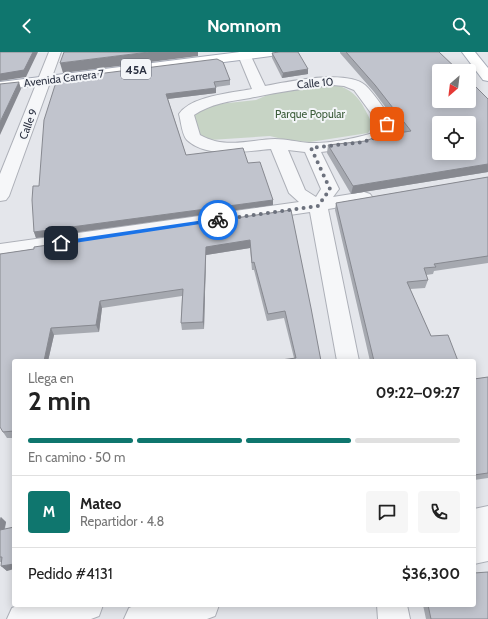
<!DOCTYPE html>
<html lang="es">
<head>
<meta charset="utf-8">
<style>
  body { margin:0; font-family:Cabin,sans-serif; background:#f6f6f6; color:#222; height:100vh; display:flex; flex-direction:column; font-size:15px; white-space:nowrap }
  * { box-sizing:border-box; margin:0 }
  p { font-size:13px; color:#767676 }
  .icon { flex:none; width:22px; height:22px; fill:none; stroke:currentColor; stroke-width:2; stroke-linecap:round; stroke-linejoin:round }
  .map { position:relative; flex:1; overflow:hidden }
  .drawer { position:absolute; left:12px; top:307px; width:464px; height:248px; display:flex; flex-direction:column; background:#fff; border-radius:4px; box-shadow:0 2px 10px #0003 }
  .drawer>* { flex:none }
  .needle { width:26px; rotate:208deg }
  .controls { position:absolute; left:432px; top:12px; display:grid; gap:8px }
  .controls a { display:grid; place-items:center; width:44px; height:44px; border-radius:4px; background:#fff; box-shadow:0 2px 10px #0003; font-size:20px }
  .pin { position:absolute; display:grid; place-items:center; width:34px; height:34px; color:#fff; margin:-17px; border-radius:8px; box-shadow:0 2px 6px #0006 }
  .courier { position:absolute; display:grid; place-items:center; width:40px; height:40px; margin:-20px; border:3px solid #1a73e8; border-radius:50%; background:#fff; color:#222; box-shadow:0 1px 5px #0007 }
  .overview em { font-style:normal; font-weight:800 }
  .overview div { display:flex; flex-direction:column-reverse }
  .overview { display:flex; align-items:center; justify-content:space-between; height:68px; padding:0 16px }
  h1 { font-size:26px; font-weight:800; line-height:30px }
  .bar { display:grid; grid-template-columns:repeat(4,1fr); gap:6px 4px; align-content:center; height:48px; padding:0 16px }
  .bar i { height:5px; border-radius:3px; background:#e0e0e0 }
  .bar .on { background:#0f766e }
  .bar p { grid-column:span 4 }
  .line { display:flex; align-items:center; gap:10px; padding:0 16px; border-top:1px solid #e0e0e0 }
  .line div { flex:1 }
  .round { display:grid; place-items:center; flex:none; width:42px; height:42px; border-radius:4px; background:#f6f6f6 }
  header { display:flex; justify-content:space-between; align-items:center; height:52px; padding:0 16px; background:#0f766e; color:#fff; font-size:18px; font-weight:800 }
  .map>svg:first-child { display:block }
</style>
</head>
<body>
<header><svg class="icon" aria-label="back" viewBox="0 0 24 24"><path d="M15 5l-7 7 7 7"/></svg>Nomnom<svg class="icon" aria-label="search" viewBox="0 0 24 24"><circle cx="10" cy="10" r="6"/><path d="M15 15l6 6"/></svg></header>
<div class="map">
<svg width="488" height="567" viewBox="0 0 488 567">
  <rect width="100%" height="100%" fill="#e4e6eb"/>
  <!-- green -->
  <path fill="#c7d4c5" d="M337,33C359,40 363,54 373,73L368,81L310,90L290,89L270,84L210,88L196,84L191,61L200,54L256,48L272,41L298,35Z"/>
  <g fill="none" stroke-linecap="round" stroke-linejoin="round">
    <!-- minor casing -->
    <g stroke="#adb0b8" stroke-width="2">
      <path id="minor" d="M49,0H61L9,144L6,148L0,149V122Z
        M239,0H249L265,34C287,30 346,17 365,33C374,41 387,61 395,72L387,86L363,95L321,100L339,137L333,145L364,140L370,142L373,146L370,150L328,157L359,309H337L310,160L0,206V192L299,150L289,141L271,97C247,99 207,107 187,88C182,83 181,69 179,62C191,44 231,41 252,37L238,3ZM333,33L344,34L354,38L379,72L376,80C359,86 326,92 309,91C298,90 286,87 275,87C248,88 225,97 200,83L194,63C210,52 230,49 250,46C278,40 305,36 333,33ZM288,98L305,100L321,137L316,145L305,138Z
        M377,553H407L410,567H378Z"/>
    </g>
    <!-- tertiary casing -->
    <g stroke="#adb0b8" stroke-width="2">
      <path id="tertiary" d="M488,454V509L474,512V457Z
        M19,553H103L99,564L91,567H7L12,556Z
        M136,553H219L215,564L207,567H124L129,556Z"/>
    </g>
    <!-- primary casing -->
    <g stroke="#a4a9b6" stroke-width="2">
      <path id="primary" d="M240,0H277L276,3L271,4L0,38V30Z
        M462,0H475L488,16V29L483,28Z"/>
    </g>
    <!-- minor -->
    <use href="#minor" fill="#f6f7f9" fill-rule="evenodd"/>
    <!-- tertiary -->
    <use href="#tertiary" fill="#f6f7f9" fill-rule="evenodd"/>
    <!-- primary -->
    <use href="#primary" fill="#fff" fill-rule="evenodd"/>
  </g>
  <!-- wall -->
  <path fill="#a6a9b0" d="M340,0H346L488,47V120L351,142L327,101L328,93L365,89L404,80L374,40L340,1Z
    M272,1L308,22L282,26L272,6Z
    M217,7L230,28V33L216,35V41L168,47L186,103L248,111L273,148V153L36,186L34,180L39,134Z
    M488,125V211L434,219L433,222L426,223L428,228L425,236L410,237L431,284L458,309H370L335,158L336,151Z
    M291,158L321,309L294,306L284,266L267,269L254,218H252L250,196L206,203L204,277L182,278L181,271L182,244L102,256L99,280L54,283L48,309H14V386H7L3,380L0,202Z
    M488,325V426L474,428V327Z
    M0,465L6,470L5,477L7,519L1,514L2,510H0Z
    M423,553H474L488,567H426Z"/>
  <!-- shaded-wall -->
  <path fill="#878990" d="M33,0H38L26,25L0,29V22Z
    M149,0H198V4L63,21L60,11Z
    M308,17V22L282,26L283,21Z
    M19,30L21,37L0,83V70Z
    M216,36V41L167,47L166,42Z
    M488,112V120L351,142L353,134Z
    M273,148V153L36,186L34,180Z
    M250,188V196L206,203L204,277L203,270L206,195Z
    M100,249L102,256L99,280L96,273Z
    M51,276L54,283L48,309H44Z
    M1,465L6,470L3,483L0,480V468Z
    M14,512V517L7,519L1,514Z"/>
  <!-- building -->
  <path fill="#c1c4cd" stroke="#878990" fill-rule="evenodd" d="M0,0H33L24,18L0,22Z
    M64,0H149L60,11Z
    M279,0H298L308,17L283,21L272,1Z
    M346,0H439L459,19H439V49H469V28L488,47V112L353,134L328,93L365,89L379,84L411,79L375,33ZM439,71H469V101H439Z
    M217,7L223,10L230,28L214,30L216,36L166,42L186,103L243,96L248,111L260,110L273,148L34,180L32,148L33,134H39L44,68L57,27Z
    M19,30L0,70V32Z
    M488,125V204L434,212L436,215L424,216L428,228L407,230L431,284L448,283L458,309H374L336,151Z
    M291,158L311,256L321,309H273L296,306L285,259L268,262L254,210L252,211L250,188L206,195L203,270L181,271L183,237L100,249L96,273L51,276L44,309H14V379L3,380L0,375V202L34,197V195Z
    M488,325V421L474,423V327Z
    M14,475V512L1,514L2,505H0V478Z
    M488,520V567H431L428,553H474V521Z"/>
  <!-- route -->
  <path fill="#1a73e8" d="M218,166L221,168L220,169L61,193L58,191L61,189Z"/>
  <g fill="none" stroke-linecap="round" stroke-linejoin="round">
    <!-- done -->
    <path stroke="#6c717d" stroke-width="4" stroke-dasharray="0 7.2" d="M218,168L318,154L330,137L311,96L363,90L382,83L387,72"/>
  </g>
  <g text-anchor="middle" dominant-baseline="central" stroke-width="4" stroke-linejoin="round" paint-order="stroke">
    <!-- far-street labels -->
    <g font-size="11" fill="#2c3242" stroke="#f3f5f8">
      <text transform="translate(64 26) rotate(-7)">Avenida Carrera 7</text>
      <text transform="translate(315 31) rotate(-5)">Calle 10</text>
      <text transform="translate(28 72) rotate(-69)">Calle 9</text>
    </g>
    <!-- far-park labels -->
    <g font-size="11" fill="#3d5d3b" stroke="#f3f5f8">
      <text x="310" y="62">Parque Popular</text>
    </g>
    <!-- shield labels -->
    <rect fill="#f3f5f8" stroke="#686c79" stroke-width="1" x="121" y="7" width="30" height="20" rx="3"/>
    <g font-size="12" font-weight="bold" fill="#2c3242">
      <text x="136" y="17">45A</text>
    </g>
  </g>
</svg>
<div class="controls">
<a><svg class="needle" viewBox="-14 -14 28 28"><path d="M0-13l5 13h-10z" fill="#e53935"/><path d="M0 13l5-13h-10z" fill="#767676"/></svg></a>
<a><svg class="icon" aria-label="locate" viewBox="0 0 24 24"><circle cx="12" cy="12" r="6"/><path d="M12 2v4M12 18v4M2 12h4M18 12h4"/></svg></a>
</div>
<div class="pin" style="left:387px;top:72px;background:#ea580c"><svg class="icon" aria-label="bag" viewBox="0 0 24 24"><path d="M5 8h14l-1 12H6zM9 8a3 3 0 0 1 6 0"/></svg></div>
<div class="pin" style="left:61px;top:191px;background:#1f2937"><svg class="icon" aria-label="home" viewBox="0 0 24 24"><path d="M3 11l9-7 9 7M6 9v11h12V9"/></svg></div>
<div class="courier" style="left:218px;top:168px"><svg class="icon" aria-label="bike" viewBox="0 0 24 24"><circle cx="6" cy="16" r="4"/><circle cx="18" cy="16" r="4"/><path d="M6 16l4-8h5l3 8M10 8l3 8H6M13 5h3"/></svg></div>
<section class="drawer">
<div class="overview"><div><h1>2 min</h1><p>Llega en</p></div><em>09:22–09:27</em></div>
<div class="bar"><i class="on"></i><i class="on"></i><i class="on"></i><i></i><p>En camino · 50 m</p></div>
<div class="line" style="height:72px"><b class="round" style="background:#0f766e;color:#fff">M</b><div><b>Mateo</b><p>Repartidor · 4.8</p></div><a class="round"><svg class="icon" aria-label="chat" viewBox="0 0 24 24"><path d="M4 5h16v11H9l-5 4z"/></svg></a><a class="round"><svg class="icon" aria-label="phone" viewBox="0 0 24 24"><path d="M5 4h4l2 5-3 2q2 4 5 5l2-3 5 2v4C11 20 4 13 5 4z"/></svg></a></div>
<div class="line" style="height:52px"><div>Pedido #4131</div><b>$36,300</b></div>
</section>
</div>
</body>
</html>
